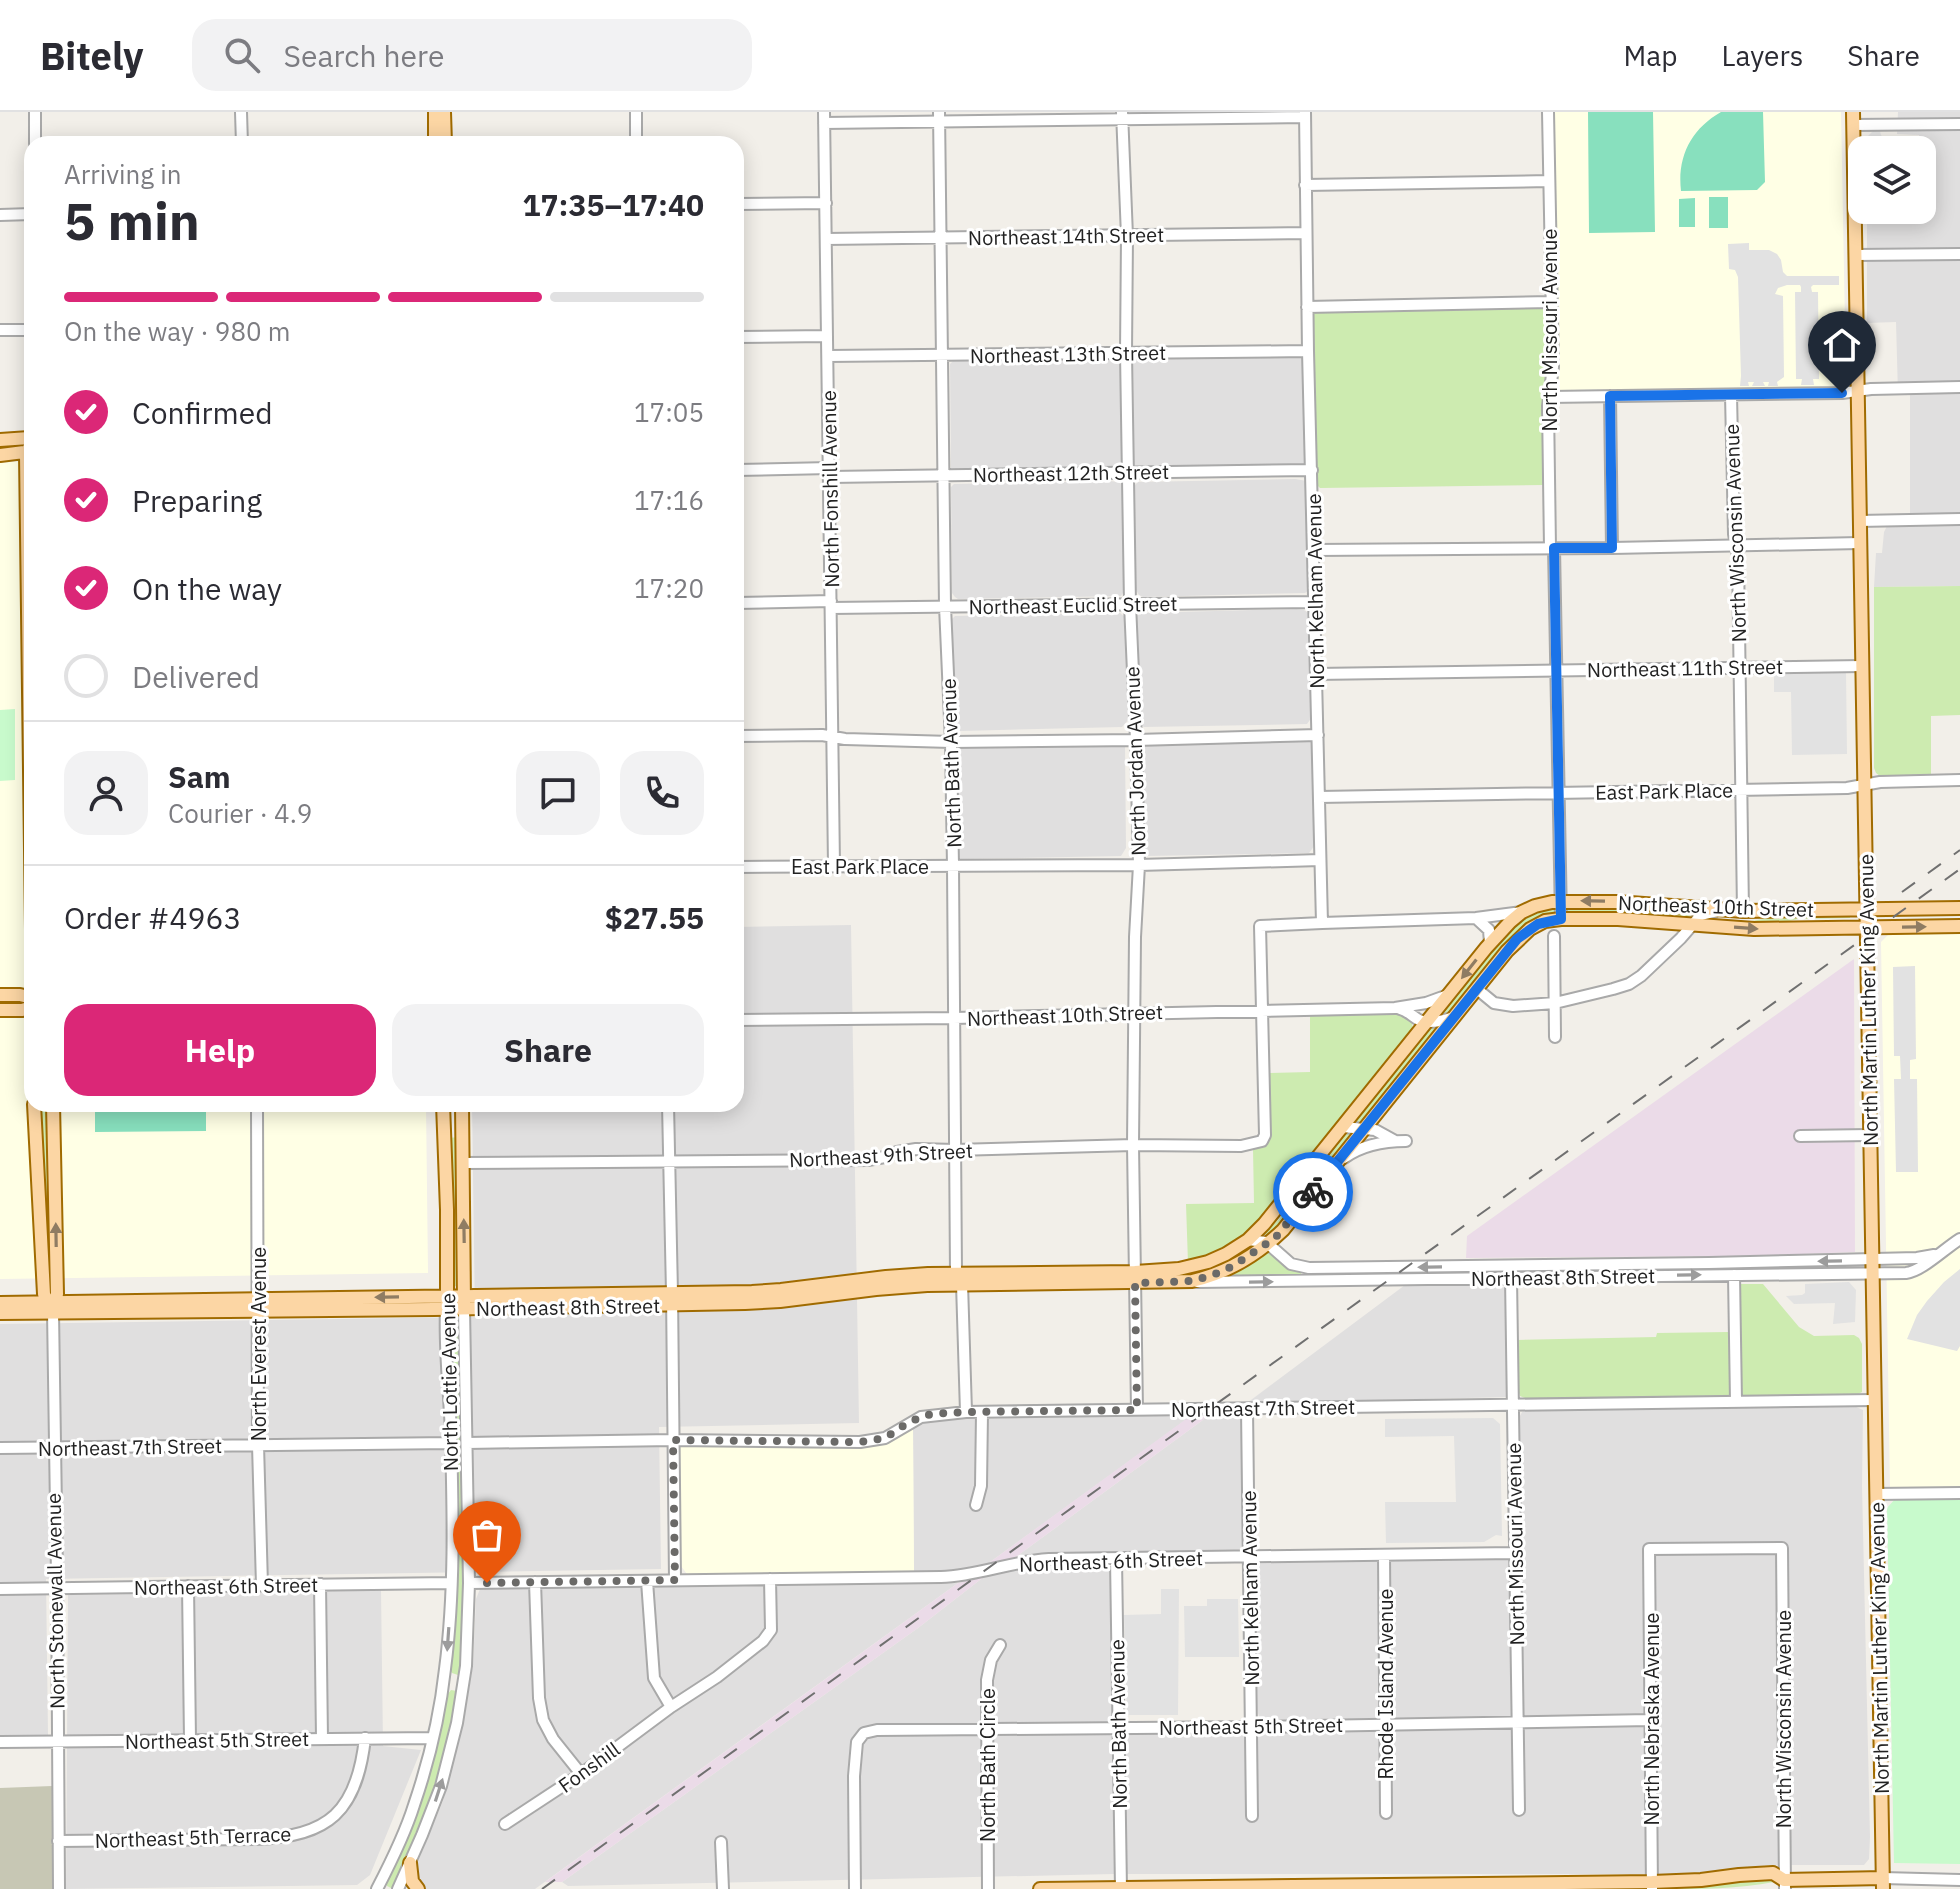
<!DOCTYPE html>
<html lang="en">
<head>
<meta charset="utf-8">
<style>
  body { margin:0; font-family:"IBM Plex Sans",sans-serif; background:#f2f2f3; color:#2b2b33; height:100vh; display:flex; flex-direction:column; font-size:30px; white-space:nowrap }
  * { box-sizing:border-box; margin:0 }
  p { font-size:26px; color:#7c7c81 }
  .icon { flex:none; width:44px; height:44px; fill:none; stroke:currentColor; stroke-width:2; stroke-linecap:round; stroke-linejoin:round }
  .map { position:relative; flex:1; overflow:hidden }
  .details { position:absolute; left:24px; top:24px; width:720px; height:976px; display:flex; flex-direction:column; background:#fff; border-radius:24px; box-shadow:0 4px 20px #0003 }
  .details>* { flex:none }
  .tools { position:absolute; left:1848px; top:24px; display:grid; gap:16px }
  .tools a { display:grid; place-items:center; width:88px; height:88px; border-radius:16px; background:#fff; box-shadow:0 4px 20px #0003; font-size:40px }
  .pin { position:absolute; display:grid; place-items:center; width:68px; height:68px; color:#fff; margin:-82px -34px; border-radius:50% 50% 50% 0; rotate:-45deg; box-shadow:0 0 8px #0007 }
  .pin .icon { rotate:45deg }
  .courier { position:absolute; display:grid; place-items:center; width:80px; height:80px; margin:-40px; border:6px solid #1a73e8; border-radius:50%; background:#fff; color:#222; box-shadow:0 2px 10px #0007 }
  .head em { font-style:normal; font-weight:800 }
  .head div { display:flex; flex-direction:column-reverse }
  .head { display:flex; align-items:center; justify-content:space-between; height:136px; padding:0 40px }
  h1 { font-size:52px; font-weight:800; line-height:60px }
  .bar { display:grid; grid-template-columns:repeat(4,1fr); gap:12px 8px; align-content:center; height:96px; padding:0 40px }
  .bar i { height:10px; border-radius:6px; background:#e1e1e2 }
  .bar .selected { background:#db2777 }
  .bar p { grid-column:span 4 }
  .line { display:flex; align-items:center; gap:20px; padding:0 40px; border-top:2px solid #e1e1e2 }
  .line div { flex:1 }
  .round { display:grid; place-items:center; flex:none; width:84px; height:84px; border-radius:24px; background:#f2f2f3 }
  ol { padding:0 40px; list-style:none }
  li { display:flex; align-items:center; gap:24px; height:88px }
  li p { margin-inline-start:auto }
  li .icon { padding:8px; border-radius:50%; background:#db2777; color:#fff; stroke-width:4 }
  li:last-child { color:#7c7c81 }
  li i { width:44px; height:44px; border:4px solid #e1e1e2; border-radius:50% }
  .action { display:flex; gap:16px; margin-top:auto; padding:16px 40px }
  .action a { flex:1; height:92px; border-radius:24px; background:#db2777; color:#fff; font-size:32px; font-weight:800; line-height:92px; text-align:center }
  .action a+a { background:#f2f2f3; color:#2b2b33 }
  header { display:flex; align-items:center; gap:48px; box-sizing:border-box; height:112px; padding:0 40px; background:#fff; border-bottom:2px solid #e1e1e2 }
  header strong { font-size:38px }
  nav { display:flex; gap:44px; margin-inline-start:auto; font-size:28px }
  .search { width:560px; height:72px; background:#f2f2f3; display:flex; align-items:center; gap:20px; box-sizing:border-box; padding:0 28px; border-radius:24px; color:#7c7c81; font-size:30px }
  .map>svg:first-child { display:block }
</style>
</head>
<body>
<header>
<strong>Bitely</strong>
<div class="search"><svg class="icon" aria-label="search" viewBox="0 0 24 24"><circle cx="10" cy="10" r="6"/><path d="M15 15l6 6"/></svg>Search here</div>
<nav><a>Map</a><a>Layers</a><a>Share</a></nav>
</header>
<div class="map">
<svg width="1960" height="1777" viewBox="0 0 1960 1777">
  <rect width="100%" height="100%" fill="#f2efe9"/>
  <!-- residential -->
  <path fill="#e0dfdf" d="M1898,0H1960V474L1874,475L1876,441H1882L1884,420L1887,414L1910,415V283L1898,282L1896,210L1867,211V98H1922V38H1920L1919,23L1897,22Z
    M1293,242L1305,244L1307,353L1303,356L1137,357L1134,353L1133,248L1136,245Z
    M1110,245L1122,248L1124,357L954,361L951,357L950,252L953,249Z
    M1295,367L1307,369L1309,478L1305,481L1143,485L1139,483L1136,478L1135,373L1138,370Z
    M1110,369L1118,370L1125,374L1126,476L1121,484L958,487L955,485L952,481L951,375L954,372Z
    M1296,497L1304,498L1311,503L1312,605L1307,612L1144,615L1141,613L1138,609L1137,504L1140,501Z
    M1112,501H1120L1126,506L1128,608L1122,615L960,619L956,617L954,613L952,507L955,504Z
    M1307,627L1313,631L1315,733L1309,741L1146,744L1143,742L1139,632Z
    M1123,632L1125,635L1126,736L1121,744L958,747L955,745L954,633Z
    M851,813L859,1311L659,1315L661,1457L46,1467L48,1623L0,1624V1212L475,1205L472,992H736V815Z
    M1492,1172L1506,1176L1508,1285L1247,1291L1405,1173Z
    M1854,1294L1863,1298L1862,1374L1870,1725L1869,1747L1864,1753H1769L1699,1762H1127L1123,1621L1586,1615L1585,1604L1266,1609L1259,1605L1257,1597L1255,1461L1256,1455L1260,1451L1521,1447L1519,1306L1522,1300L1527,1297Z
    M1194,1302L986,1453L956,1459L914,1460L913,1314L923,1308Z
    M1211,1302H1235L1243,1310V1432L1239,1438L1043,1443L1013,1447Z
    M1039,1452H1100L1107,1454L1111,1458L1114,1762L568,1774L562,1770L918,1516L985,1464Z
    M958,1471L535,1777H426L420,1773L415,1767V1756L443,1689L463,1613L473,1553L476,1487L480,1477Z
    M381,1478L383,1634L421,1638L370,1763L357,1773L66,1777L68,1483Z"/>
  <!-- industrial -->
  <path fill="#ebdbe8" d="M1854,847L1855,1140L1755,1144L1466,1146L1467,1124Z
    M1193,1302H1211L1013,1447L986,1453Z
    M985,1464L918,1516L562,1770H545L958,1471Z"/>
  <!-- education -->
  <path fill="#ffffe5" d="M1552,0H1841L1846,266L1844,272L1838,275L1559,278L1557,271Z
    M32,348V992H426L428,1161L0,1167V351Z
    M1960,820V1375L1890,1376L1881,830L1889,822Z
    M913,1314L914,1460L687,1462L681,1454L678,1337L680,1334L861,1333Z"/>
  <!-- construction -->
  <path fill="#c7c7b4" d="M52,1674L53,1777H0V1676Z"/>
  <!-- grass -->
  <path fill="#cdebb0" d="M1540,194L1545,199L1546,202L1547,252L1543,282V373L1320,376L1317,373L1315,261L1312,242L1313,200L1317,198Z
    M1960,474V603L1931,604V663L1880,664L1876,661L1874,656V475Z
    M1570,795H1619L1690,801L1691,804L1683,808L1569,803L1565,801L1566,797Z
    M1552,796L1555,798L1554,803L1540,808L1448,906L1439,905L1509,816L1537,800Z
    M1850,803V806L1798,807L1771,813L1708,810V807L1746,810L1775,805Z
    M1393,901L1403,903L1412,910L1413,920L1269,1101L1241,1127L1214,1143L1188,1151L1186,1092L1254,1091L1253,1037C1274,1028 1270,1017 1267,1000C1266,987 1267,973 1267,961L1310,960V902Z
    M1438,913L1439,916L1363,1012L1357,1013L1355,1011L1431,915Z
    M40,992H47L51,1115H47L43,1111Z
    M1348,1020H1355L1280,1117L1263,1127L1262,1124L1280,1106Z
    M457,1025L460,1174H455L452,1169L450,1026Z
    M1268,1140L1291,1158L1301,1161V1164L1235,1165L1233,1163L1234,1161Z
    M1741,1172H1763L1799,1215L1814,1224L1854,1223L1859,1226L1862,1232V1280L1856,1283L1744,1285L1740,1279L1738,1177Z
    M452,1209H456L459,1213L460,1285L464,1316L467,1464L463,1559L458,1563L452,1561L449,1556L450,1213Z
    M1729,1220L1730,1282L1727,1285L1527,1287L1520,1284L1518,1277L1517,1228L1656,1225L1657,1221Z
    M451,1578L457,1579L458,1588L441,1666L395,1775L391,1776L387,1774V1769L409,1724L417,1702L445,1585Z
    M1774,1767V1770C1739,1777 1699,1777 1662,1777L1664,1775L1739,1768Z"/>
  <!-- park -->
  <path fill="#c8facc" d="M15,597V668L0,669V598Z
    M1960,1386V1752L1894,1751L1887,1396L1895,1387Z"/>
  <!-- pitch -->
  <path fill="#88e0be" d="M1588,0H1653L1655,120L1589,121Z
    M1721,0H1763L1765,70L1757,78L1681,79C1677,45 1691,17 1721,0Z
    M1709,85H1728V116H1709Z
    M1695,86V115H1679V87Z
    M95,992H206V1019L95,1020Z"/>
  <!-- parking -->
  <path fill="#e2e2e2" d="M1873,19H1880L1881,23L1887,30L1894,29V36L1866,38L1865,27Z
    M1749,131V138H1769L1777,142L1781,148L1783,160L1787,164H1839V173H1813L1811,175L1812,180H1818L1819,267H1813L1814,273H1801L1802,267H1796L1795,180H1801V175L1800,173H1787L1778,176L1775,182L1783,184L1784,265L1777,270L1778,274H1768L1769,270H1763L1765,274H1752L1754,270H1748L1749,274H1740L1741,264L1738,165L1735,158L1729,157L1728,132Z
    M1846,560L1847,642L1792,643L1791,580H1774V561Z
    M1915,854L1916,947L1910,948V967H1917L1918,1060H1896L1894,967H1901L1900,944H1894L1893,855Z
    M1960,1157V1234L1957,1239L1907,1227L1917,1203L1927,1189L1944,1170Z
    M1849,1170L1856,1178L1855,1210L1833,1212L1835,1191L1794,1192L1786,1184L1802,1183L1805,1181V1172Z
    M1493,1306L1500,1312L1502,1424L1496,1423L1484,1430L1386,1431L1385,1390H1456L1454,1324L1385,1325V1307Z
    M1161,1477H1179L1178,1603H1127L1124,1503L1161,1502Z
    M1207,1487H1238L1239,1545H1185L1184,1494H1207Z"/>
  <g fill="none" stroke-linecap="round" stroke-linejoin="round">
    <!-- minor casing -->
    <g stroke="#a9a9a9" stroke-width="14">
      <path id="minor" d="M35,0V32
        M241,0L242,32
        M636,0V32
        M824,0L834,753
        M939,0L945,494L951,630L953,754L956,1161L962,1172L966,1300
        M1122,0L1127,124L1126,241L1130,492L1136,628L1139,753L1135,825L1133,1033L1137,1298
        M1548,0L1553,255L1548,294L1550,436
        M824,11L1305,5
        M1853,13L1960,12
        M1305,73L1549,69
        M736,92L826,91
        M0,103L32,102
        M826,127L1306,121
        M1855,143L1960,142
        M1307,195L1551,190
        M0,218H32
        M736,225L827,224
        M828,244L1308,239
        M1731,283L1734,422L1738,444L1743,799
        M1610,284L1612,436
        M1549,285L1842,281L1871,277L1960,275
        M736,358L830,356
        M830,365L1312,358
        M1859,409L1960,407
        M1554,436L1561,807
        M1314,438L1612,436L1860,431
        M736,491L831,489
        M831,496L1314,490
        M1316,562L1862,554
        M736,624L822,623L845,627L951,630L1136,628L1318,623
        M1319,685L1847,676L1880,670L1960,668
        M736,755L1139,753L1320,748
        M1476,806L1489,818L1490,831
        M1322,811L1476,806L1522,800
        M1554,824L1555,925
        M1477,877L1494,891L1513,894L1555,891L1613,877L1629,872L1641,864L1681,826L1701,803L1714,800
        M1400,897C1408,899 1412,904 1419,908C1429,912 1444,909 1454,905
        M736,908L954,906L1395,896L1426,891L1448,883
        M257,992L258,1333L262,1473
        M668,992L672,1181L675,1468
        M1343,1015L1375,1018L1395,1029
        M1800,1024L1870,1023
        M1344,1046C1362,1033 1384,1029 1406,1029
        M463,1051L868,1048L885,1045L897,1040L916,1037L956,1038L1133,1033L1241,1034L1262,1029L1265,1023L1260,814L1322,811L1308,239L1305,0
        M1248,1128L1266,1130L1291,1152L1309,1156L1709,1151L1917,1146L1934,1143
        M1734,1163L1736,1290
        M1511,1166L1519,1698
        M1197,1170L1906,1161C1922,1159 1944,1137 1960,1127
        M53,1200L57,1463L59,1777
        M1247,1297L1252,1704
        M467,1331L673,1328L860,1330L885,1326L921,1305L966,1300L1874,1288
        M0,1336L451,1331
        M1876,1382L1960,1381
        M976,1393L981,1374L982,1301
        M1384,1443L1386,1701
        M1116,1447L1121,1777
        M647,1469L654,1566L671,1595
        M535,1470L539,1586L543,1608L553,1627L581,1662
        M469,1471L941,1465C978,1464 1012,1449 1049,1447L1514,1441
        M320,1472L322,1627
        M188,1474L190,1628
        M0,1477L451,1471
        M0,1630L433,1626
        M505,1712L581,1662L671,1595L717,1565L763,1529L771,1518L770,1467
        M58,1729L256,1727C329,1725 357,1699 365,1626
        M721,1730L723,1777
        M1883,1766L1960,1768
        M377,1777C391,1750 405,1722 414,1693C429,1649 440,1603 445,1557C455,1480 453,1402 451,1325C450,1283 444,1240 446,1197
        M398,1777L422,1723L441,1674L457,1611L466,1554L469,1471L464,1197
        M855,1777L854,1664L857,1630L864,1621L877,1618L1252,1615L1650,1608
        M988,1777L987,1568L991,1548L1000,1533
        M1652,1777L1649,1437L1782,1436L1785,1777"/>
    </g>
    <!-- major casing -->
    <g stroke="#a06b00" stroke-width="16">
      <path id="major" d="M435,0V32
        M444,0L445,32
        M1853,0L1883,1777
        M0,328L29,326L32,324
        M32,331L26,341L32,817
        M0,343L32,339
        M0,883H20L32,886
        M0,898H22L32,895
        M34,992L44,1182L49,1194
        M443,992L447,1098V1189
        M462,992L464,1190
        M0,1191L752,1180L781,1178L886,1165L928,1162L1135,1160L1179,1157L1208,1150L1226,1142L1248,1128L1264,1112L1486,836L1510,810L1522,800L1535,794L1552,790H1616L1743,799L1960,796
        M53,1197L57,1182L53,992
        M0,1201L434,1197L745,1191L780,1189L876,1177L927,1173L1192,1169C1227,1161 1258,1142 1283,1118L1507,839L1530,817L1545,809L1561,807H1618L1754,817L1960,814
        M410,1751L412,1769L418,1777
        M1040,1777L1652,1770L1701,1768L1739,1763L1773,1761L1784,1768L1883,1766"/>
    </g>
    <!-- minor -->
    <use href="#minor" stroke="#fff" stroke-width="10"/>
    <!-- major -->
    <use href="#major" stroke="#fcd6a4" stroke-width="12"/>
    <!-- rail -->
    <path stroke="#707070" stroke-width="2" stroke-dasharray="16 16" stroke-linecap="butt" d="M1902,780L1960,738
      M542,1777L1960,757"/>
  </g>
  <!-- one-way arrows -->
  <defs><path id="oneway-solid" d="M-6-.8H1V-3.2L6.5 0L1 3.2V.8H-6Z" transform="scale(2)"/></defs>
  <g fill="#8f7c63">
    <use href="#oneway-solid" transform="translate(1593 789) rotate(-179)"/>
    <use href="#oneway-solid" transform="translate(1914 815) rotate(-1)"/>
    <use href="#oneway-solid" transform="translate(1746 816) rotate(4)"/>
    <use href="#oneway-solid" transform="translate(1469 857) rotate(128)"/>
    <use href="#oneway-solid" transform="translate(464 1119) rotate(-91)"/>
    <use href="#oneway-solid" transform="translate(56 1123) rotate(-91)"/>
    <use href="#oneway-solid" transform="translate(387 1185) rotate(179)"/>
  </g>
  <g fill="#9c9c9c">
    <use href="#oneway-solid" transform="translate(1830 1149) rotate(179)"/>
    <use href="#oneway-solid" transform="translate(1430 1155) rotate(179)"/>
    <use href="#oneway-solid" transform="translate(1689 1163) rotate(-1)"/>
    <use href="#oneway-solid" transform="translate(1261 1170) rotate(-1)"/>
    <use href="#oneway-solid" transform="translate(448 1527) rotate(94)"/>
    <use href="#oneway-solid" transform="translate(439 1678) rotate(-72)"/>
  </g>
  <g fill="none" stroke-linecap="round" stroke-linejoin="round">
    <!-- done -->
    <path stroke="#6b6a68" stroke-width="8" stroke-dasharray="0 14.4" d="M487,1471L675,1468L673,1328L860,1330L885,1326L906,1312L921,1305L932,1302L966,1300L1137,1298L1135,1171L1192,1169L1213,1163L1233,1154L1275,1126L1313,1080"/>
    <!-- route -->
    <path stroke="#1a73e8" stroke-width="10" d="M1313,1080L1517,827L1538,812L1561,807L1554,436H1612L1610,284L1842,281"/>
  </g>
  <g text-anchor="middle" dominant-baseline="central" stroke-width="6" stroke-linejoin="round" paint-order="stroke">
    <!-- street labels -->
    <g font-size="20" fill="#222" stroke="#fff">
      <text transform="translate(1066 124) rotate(-1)">Northeast 14th Street</text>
      <text transform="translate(1549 218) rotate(-90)">North Missouri Avenue</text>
      <text transform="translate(1068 242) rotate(-1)">Northeast 13th Street</text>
      <text transform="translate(1071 361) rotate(-1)">Northeast 12th Street</text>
      <text transform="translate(830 377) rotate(-91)">North Fonshill Avenue</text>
      <text transform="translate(1735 421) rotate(-92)">North Wisconsin Avenue</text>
      <text transform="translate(1315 479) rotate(-91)">North Kelham Avenue</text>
      <text transform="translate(1073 493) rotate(-1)">Northeast Euclid Street</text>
      <text transform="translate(1685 556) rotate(-1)">Northeast 11th Street</text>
      <text transform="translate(1135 649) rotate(-92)">North Jordan Avenue</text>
      <text transform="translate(951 651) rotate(-92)">North Bath Avenue</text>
      <text transform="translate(1664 679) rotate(-1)">East Park Place</text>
      <text x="860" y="754">East Park Place</text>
      <text transform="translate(1716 794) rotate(2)">Northeast 10th Street</text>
      <text transform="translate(1868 888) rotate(-91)">North Martin Luther King Avenue</text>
      <text transform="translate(1065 903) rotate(-2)">Northeast 10th Street</text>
      <text transform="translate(881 1043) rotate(-3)">Northeast 9th Street</text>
      <text transform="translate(1563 1165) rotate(-1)">Northeast 8th Street</text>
      <text transform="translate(568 1195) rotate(-1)">Northeast 8th Street</text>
      <text transform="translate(258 1232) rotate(-90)">North Everest Avenue</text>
      <text transform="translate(449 1270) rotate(-91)">North Lottie Avenue</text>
      <text transform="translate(1263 1296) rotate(-1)">Northeast 7th Street</text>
      <text transform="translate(130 1335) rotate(-1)">Northeast 7th Street</text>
      <text transform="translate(1515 1432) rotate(-91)">North Missouri Avenue</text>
      <text transform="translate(1111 1449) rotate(-2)">Northeast 6th Street</text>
      <text transform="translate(226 1474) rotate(-1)">Northeast 6th Street</text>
      <text transform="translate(1250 1476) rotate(-91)">North Kelham Avenue</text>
      <text transform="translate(55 1489) rotate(-91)">North Stonewall Avenue</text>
      <text transform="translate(1879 1536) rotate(-91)">North Martin Luther King Avenue</text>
      <text transform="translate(1385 1572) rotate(-90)">Rhode Island Avenue</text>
      <text transform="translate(1651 1607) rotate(-90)">North Nebraska Avenue</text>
      <text transform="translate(1783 1607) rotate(-90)">North Wisconsin Avenue</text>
      <text transform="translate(1118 1612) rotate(-91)">North Bath Avenue</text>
      <text transform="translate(1251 1614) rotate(-1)">Northeast 5th Street</text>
      <text transform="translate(217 1628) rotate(-1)">Northeast 5th Street</text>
      <text transform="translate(987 1653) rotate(-90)">North Bath Circle</text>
      <text transform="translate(589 1655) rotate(-36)">Fonshill</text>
      <text transform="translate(193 1725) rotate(-2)">Northeast 5th Terrace</text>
    </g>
  </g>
</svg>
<div class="tools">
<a><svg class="icon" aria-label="layers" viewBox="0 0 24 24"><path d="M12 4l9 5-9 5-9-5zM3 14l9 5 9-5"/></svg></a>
</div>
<div class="pin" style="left:487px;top:1471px;background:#ea580c"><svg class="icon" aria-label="bag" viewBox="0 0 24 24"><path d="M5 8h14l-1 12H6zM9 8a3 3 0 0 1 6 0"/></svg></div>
<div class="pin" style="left:1842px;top:281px;background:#1f2937"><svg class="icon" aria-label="home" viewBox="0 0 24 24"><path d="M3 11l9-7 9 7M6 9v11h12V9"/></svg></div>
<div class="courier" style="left:1313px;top:1080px"><svg class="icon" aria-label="bike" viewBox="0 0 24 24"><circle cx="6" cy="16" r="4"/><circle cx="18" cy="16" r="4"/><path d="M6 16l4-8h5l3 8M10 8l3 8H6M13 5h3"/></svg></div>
<section class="details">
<div class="head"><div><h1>5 min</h1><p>Arriving in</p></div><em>17:35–17:40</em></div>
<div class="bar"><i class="selected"></i><i class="selected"></i><i class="selected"></i><i></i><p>On the way · 980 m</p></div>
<ol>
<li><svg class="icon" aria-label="check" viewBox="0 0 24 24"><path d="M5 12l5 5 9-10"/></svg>Confirmed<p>17:05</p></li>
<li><svg class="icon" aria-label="check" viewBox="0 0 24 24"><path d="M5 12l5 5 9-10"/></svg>Preparing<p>17:16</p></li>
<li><svg class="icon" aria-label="check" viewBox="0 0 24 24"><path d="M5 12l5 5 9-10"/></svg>On the way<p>17:20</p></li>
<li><i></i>Delivered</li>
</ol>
<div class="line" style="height:144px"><a class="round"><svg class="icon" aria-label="person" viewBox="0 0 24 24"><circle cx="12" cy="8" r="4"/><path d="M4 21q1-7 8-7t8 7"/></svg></a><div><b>Sam</b><p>Courier · 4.9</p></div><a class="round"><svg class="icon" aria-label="chat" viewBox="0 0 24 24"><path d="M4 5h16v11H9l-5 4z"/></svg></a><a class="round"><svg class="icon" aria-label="phone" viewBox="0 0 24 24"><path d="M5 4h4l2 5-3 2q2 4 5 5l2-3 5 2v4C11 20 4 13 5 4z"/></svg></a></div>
<div class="line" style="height:104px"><div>Order #4963</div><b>$27.55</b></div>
<div class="action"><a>Help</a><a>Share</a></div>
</section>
</div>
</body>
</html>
